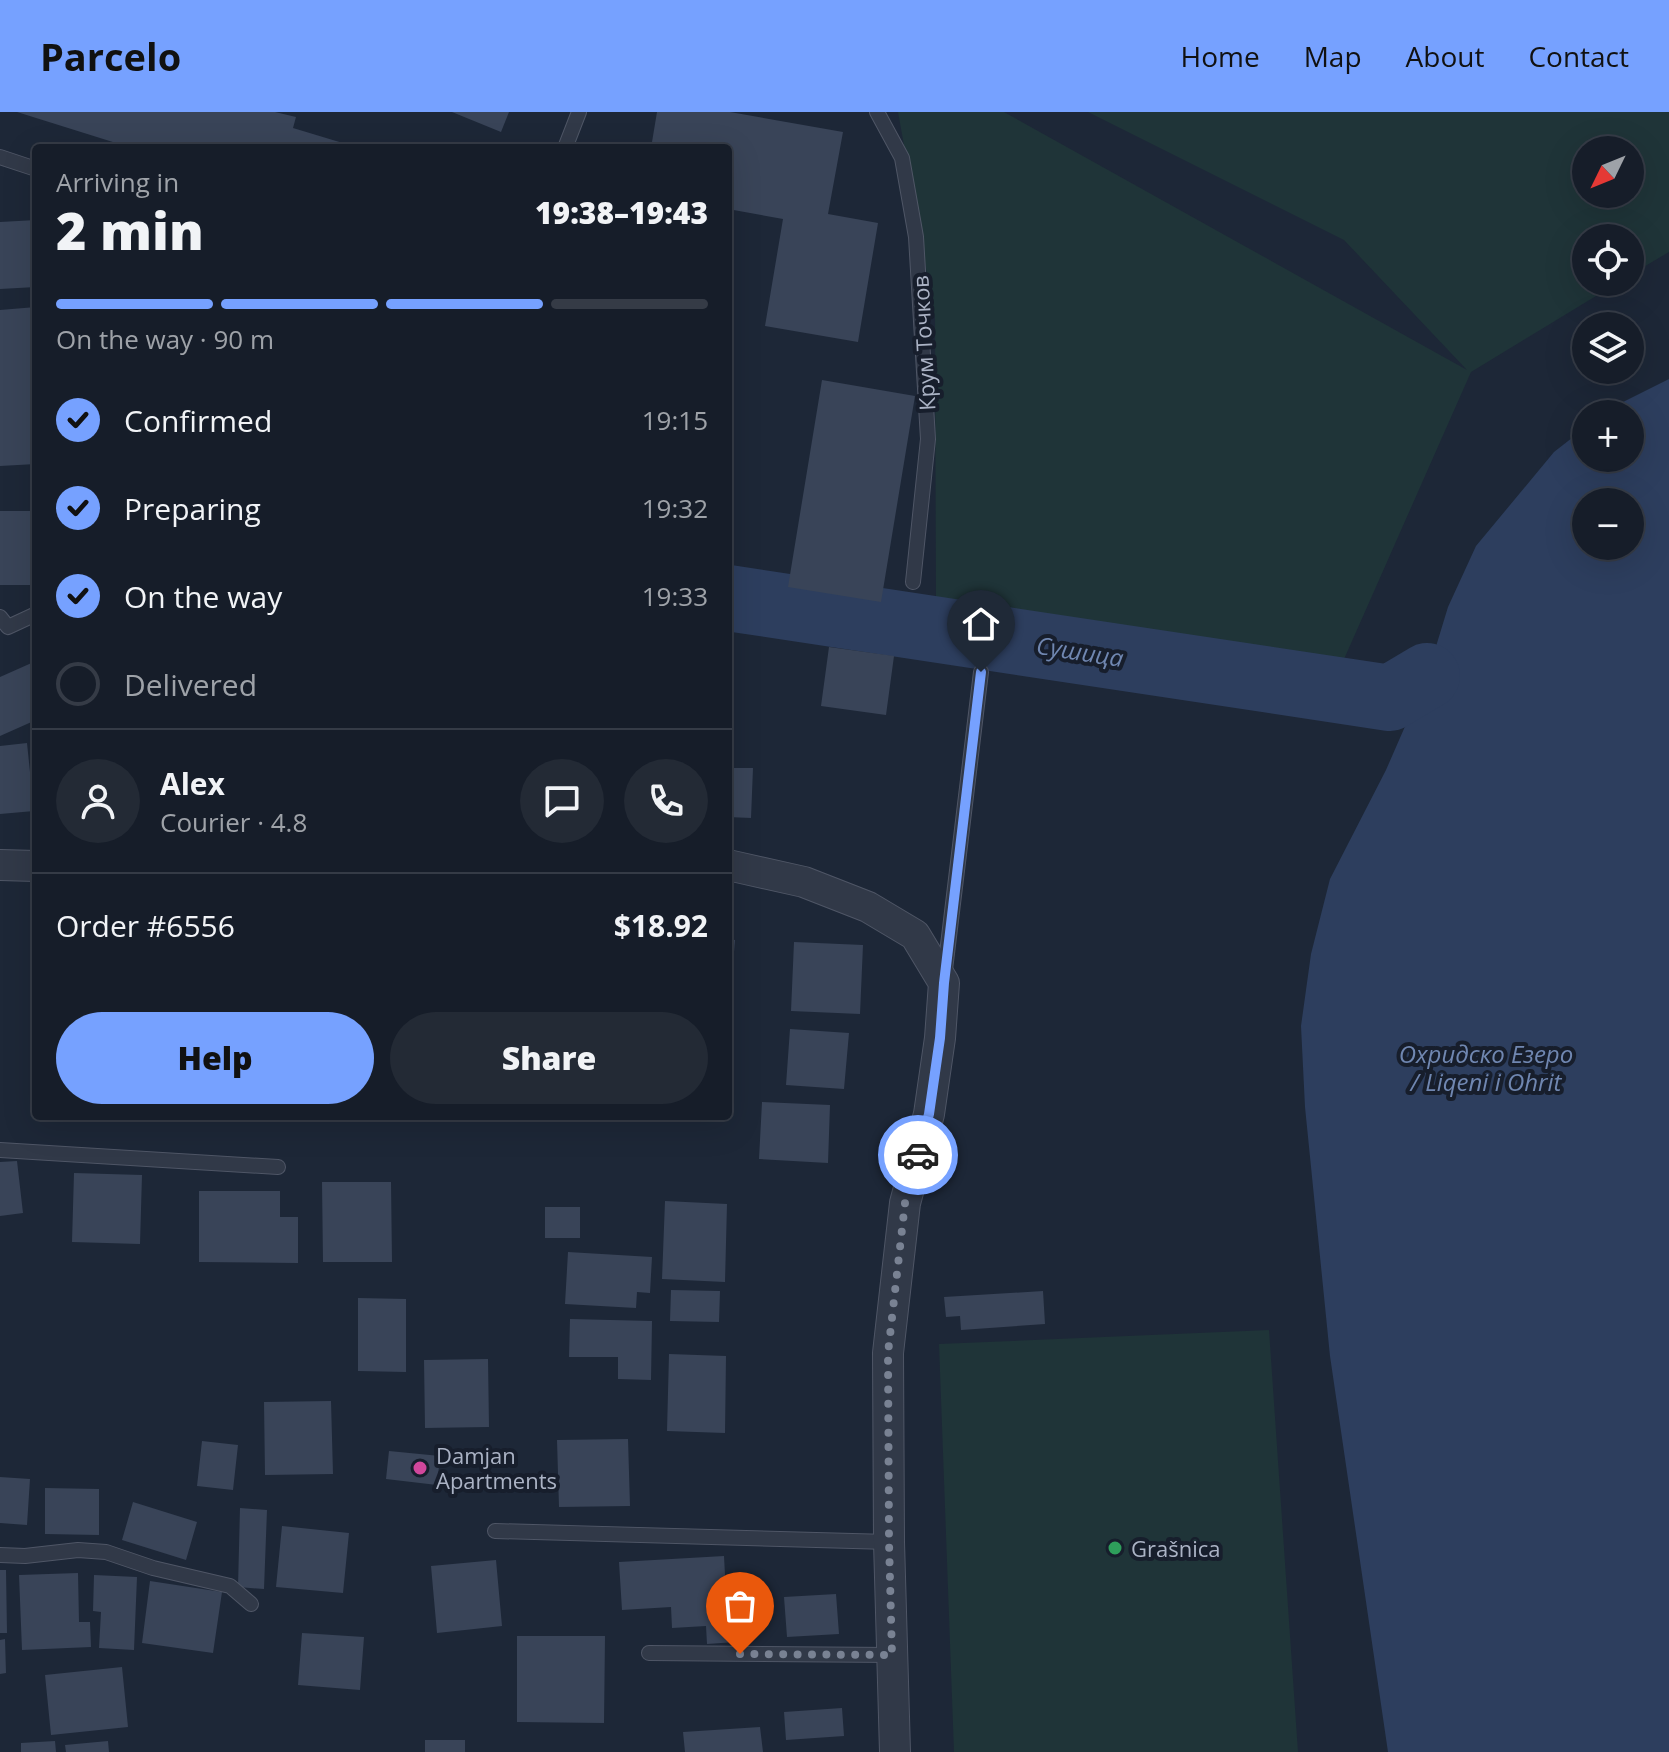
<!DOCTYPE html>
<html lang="en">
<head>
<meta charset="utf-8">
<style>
  body { margin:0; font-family:"Open Sans",sans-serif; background:#232a35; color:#f1f3f6; height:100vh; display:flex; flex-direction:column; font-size:30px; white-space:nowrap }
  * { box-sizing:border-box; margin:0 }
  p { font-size:26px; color:#9ea2a8 }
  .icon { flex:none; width:44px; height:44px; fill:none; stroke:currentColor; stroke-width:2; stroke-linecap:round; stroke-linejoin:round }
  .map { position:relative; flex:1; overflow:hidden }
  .drawer { position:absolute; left:32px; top:32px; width:700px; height:976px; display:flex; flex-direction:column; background:#161d29; border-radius:8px; box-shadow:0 8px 32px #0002,0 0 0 2px #353b46 }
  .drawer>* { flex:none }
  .needle { width:52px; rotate:227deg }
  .buttons { position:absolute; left:1572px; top:24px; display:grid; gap:16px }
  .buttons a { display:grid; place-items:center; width:72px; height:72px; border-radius:50%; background:#161d29; box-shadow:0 8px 32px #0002,0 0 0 2px #353b46; font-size:40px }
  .pin { position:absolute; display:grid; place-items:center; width:68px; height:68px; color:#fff; margin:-82px -34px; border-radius:50% 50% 50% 0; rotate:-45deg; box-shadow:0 0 8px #0007 }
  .pin .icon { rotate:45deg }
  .courier { position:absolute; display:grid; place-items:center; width:80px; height:80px; margin:-40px; border:6px solid #76a1ff; border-radius:50%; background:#fff; color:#222; box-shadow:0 2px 10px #0007 }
  .head em { font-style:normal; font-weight:800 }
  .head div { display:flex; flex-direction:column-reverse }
  .head { display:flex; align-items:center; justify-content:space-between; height:136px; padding:0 24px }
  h1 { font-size:52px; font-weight:800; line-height:60px }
  .bar { display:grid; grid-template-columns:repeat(4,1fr); gap:12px 8px; align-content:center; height:96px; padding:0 24px }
  .bar i { height:10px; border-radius:6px; background:#353b46 }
  .bar .current { background:#76a1ff }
  .bar p { grid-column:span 4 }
  .line { display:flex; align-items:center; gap:20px; padding:0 24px; border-top:2px solid #353b46 }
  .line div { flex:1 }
  .round { display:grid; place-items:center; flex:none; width:84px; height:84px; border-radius:42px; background:#232a35 }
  ol { padding:0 24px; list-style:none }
  li { display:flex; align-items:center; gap:24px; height:88px }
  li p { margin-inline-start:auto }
  li .icon { padding:8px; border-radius:50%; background:#76a1ff; color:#111; stroke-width:4 }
  li:last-child { color:#9ea2a8 }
  li i { width:44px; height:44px; border:4px solid #353b46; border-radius:50% }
  .button { display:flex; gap:16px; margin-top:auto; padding:16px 24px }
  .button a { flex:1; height:92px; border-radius:48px; background:#76a1ff; color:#111; font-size:32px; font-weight:800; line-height:92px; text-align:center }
  .button a+a { background:#232a35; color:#f1f3f6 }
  header { display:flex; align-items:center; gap:48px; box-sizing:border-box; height:112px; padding:0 40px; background:#76a1ff; color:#111 }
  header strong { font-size:38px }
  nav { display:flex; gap:44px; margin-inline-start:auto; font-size:28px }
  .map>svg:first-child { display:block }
</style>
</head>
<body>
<header>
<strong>Parcelo</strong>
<nav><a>Home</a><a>Map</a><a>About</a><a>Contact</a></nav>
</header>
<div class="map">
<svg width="1669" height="1640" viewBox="0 0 1669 1640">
  <rect width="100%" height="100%" fill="#1d2737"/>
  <!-- green -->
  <path fill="#1f3438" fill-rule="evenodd" d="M898,0H1004L1467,258L1344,128L1088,0H1669V140L1630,163V126H1586V170H1619L1471,260L1337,563L936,489L935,206ZM1586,38H1630V82H1586Z
    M1269,1218L1298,1640H954L939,1232Z"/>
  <!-- water -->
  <path fill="#2d3e5e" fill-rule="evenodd" d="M1669,267V1640H1388L1330,1244L1305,995L1301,914L1311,842L1330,767L1386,658L1427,564L1448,495L1476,434L1554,340L1586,315V346H1630V302H1602L1609,297ZM1586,390H1630V434H1586Z"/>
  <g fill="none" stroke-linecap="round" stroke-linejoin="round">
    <!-- river -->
    <path stroke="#2d3e5e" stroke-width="66" d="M728,486L1390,586L1427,564"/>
  </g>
  <!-- building -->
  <path fill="#394458" d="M17,0H275L296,5L293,16L356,35L114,36L116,31Z
    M452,0H509L501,20Z
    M657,0H730L843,20L828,102L878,111L858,230L765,214L783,107L728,97V36H651Z
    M36,108V175L0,177V110Z
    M36,195V352L0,354V198Z
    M822,268L915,284L881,490L788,475Z
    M0,399H36V473H0Z
    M829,535L894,544L886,603L821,594Z
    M36,549V608L0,624V565Z
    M27,631L34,699L0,702V634Z
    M728,656H753L751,706L728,705Z
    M728,827L735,828L730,888H728Z
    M794,830L863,833L860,902L791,899Z
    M790,917L849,921L844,977L786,973Z
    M762,990L830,993L828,1051L759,1047Z
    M17,1049L23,1101L0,1104V1050Z
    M74,1061L142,1063L140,1132L72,1130Z
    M322,1070H391L392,1150H323Z
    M199,1079H280V1105H298V1151L199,1150Z
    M665,1089L727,1092L725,1170L662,1167Z
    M545,1095H580V1126H545Z
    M568,1140L652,1145L650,1181L637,1180L636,1196L565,1192Z
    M671,1178L720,1179L719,1210L670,1209Z
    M1043,1179L1045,1212L961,1218L960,1204L946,1205L944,1185Z
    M358,1186L406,1187V1260L358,1259Z
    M570,1207L652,1209L651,1268L618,1267V1245H569Z
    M669,1242L726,1244L725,1321L667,1319Z
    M488,1247L489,1315L425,1316L424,1248Z
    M331,1289L333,1362L265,1363L264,1290Z
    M628,1327L630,1394L559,1395L557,1328Z
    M202,1329L238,1333L233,1378L197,1374Z
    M389,1339L440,1344L437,1373L386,1367Z
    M0,1365L30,1367L27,1413L0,1411Z
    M45,1376L99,1377V1423L45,1422Z
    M133,1390L197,1410L186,1448L122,1428Z
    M240,1396L267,1398L264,1477L238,1475Z
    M282,1414L349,1421L343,1481L276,1475Z
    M724,1444L726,1482L748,1481L750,1529L707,1532L706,1514L672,1516L671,1495L622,1498L619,1450Z
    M496,1448L502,1514L437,1521L431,1454Z
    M0,1458H6L7,1521H0Z
    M78,1461L79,1510H90L91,1535L22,1538L19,1463Z
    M94,1463L137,1465L134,1538L99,1536L101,1500L93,1499Z
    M150,1469L222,1480L213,1541L142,1531Z
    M836,1482L839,1522L787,1525L784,1485Z
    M302,1521L364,1525L360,1578L298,1573Z
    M517,1524H605L604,1611L517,1610Z
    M5,1527L6,1561L0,1562V1528Z
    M122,1555L128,1615L51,1623L45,1563Z
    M842,1596L844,1624L786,1628L784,1600Z
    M760,1615L763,1640H685L683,1620Z
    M425,1628H465V1640H425Z
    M55,1629L56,1640H21V1631Z
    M108,1629L109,1640H66L65,1633Z"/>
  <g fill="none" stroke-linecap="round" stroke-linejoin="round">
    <!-- lane casing -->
    <g stroke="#4f5666" stroke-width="16">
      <path id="lane" d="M877,0L902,46L916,125L928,327L913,470
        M565,36L579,0
        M0,45L36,57
        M0,505L8,515L36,502
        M944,866L981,560
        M0,1038L278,1055
        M495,1419L889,1430
        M0,1443L25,1444L78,1438L106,1440L153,1456L230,1474L251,1492
        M649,1541L892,1543"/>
    </g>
    <!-- street casing -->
    <g stroke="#4f5666" stroke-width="32">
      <path id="street" d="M0,753L36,754
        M728,753L804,770L868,795L915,823L944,871L940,926L929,1002L905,1091L888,1241L889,1430L895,1640"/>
    </g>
    <!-- lane -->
    <use href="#lane" stroke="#313948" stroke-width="14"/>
    <!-- street -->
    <use href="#street" stroke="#313948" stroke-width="30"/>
  </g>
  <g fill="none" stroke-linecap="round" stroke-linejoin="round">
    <!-- done -->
    <path stroke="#798293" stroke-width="8" stroke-dasharray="0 14.4" d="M740,1542L892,1543L889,1430L888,1241L905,1091L918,1043"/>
    <!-- route -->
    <path stroke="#76a1ff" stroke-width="10" d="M918,1043L929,1002L940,926L944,871L981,560"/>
  </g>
  <!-- markers -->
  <circle fill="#d1479c" stroke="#171e2c" stroke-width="3" cx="420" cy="1356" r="8"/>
  <circle fill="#2e9e5b" stroke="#171e2c" stroke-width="3" cx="1115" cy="1436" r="8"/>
  <g text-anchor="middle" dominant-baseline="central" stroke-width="8" stroke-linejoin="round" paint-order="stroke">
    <!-- street labels -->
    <g font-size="22" fill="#abb3c5" stroke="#171e2c">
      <text transform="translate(923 231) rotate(-93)">Крум Точков</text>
    </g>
    <!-- poi labels -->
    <g font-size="22" fill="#abb3c5" stroke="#171e2c" text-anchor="start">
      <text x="436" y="1343">Damjan<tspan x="436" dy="25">Apartments</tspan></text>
      <text x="1131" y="1436">Grašnica</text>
    </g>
    <!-- water labels -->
    <g font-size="24" font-style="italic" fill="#7087b1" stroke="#171e2c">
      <text transform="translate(1080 539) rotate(9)">Сушица</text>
      <text x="1486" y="941">Охридско Езеро<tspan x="1486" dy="28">/ Liqeni i Ohrit</tspan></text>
    </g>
  </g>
</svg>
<div class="buttons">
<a><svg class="needle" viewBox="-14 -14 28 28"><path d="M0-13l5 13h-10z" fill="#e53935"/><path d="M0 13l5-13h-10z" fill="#9ea2a8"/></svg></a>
<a><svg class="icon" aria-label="locate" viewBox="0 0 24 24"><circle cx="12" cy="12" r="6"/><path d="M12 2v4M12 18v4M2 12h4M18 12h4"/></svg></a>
<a><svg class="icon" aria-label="layers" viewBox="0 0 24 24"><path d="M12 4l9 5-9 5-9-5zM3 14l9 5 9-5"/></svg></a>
<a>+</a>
<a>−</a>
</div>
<div class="pin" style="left:740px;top:1542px;background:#ea580c"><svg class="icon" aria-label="bag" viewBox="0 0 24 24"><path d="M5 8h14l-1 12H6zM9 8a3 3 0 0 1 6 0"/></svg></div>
<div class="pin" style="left:981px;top:560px;background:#1f2937"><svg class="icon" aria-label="home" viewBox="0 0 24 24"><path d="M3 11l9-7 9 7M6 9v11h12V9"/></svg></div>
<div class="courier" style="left:918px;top:1043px"><svg class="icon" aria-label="car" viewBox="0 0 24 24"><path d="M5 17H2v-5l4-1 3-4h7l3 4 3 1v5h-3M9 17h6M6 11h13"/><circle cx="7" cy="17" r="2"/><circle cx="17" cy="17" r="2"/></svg></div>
<section class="drawer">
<div class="head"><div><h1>2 min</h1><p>Arriving in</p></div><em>19:38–19:43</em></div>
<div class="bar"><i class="current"></i><i class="current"></i><i class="current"></i><i></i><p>On the way · 90 m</p></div>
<ol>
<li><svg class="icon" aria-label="check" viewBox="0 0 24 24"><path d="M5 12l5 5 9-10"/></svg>Confirmed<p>19:15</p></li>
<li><svg class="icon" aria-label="check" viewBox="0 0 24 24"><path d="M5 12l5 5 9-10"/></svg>Preparing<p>19:32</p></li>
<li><svg class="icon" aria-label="check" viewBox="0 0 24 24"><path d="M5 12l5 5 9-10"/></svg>On the way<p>19:33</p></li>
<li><i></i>Delivered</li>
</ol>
<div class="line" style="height:144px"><a class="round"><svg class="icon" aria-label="person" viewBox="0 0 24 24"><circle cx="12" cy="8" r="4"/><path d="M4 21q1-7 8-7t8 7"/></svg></a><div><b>Alex</b><p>Courier · 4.8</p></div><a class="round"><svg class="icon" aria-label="chat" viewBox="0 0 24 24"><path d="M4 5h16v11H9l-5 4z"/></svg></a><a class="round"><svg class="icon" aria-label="phone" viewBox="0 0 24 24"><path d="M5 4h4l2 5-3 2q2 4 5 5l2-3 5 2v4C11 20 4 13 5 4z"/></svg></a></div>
<div class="line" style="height:104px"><div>Order #6556</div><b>$18.92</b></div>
<div class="button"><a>Help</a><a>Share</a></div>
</section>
</div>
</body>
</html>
